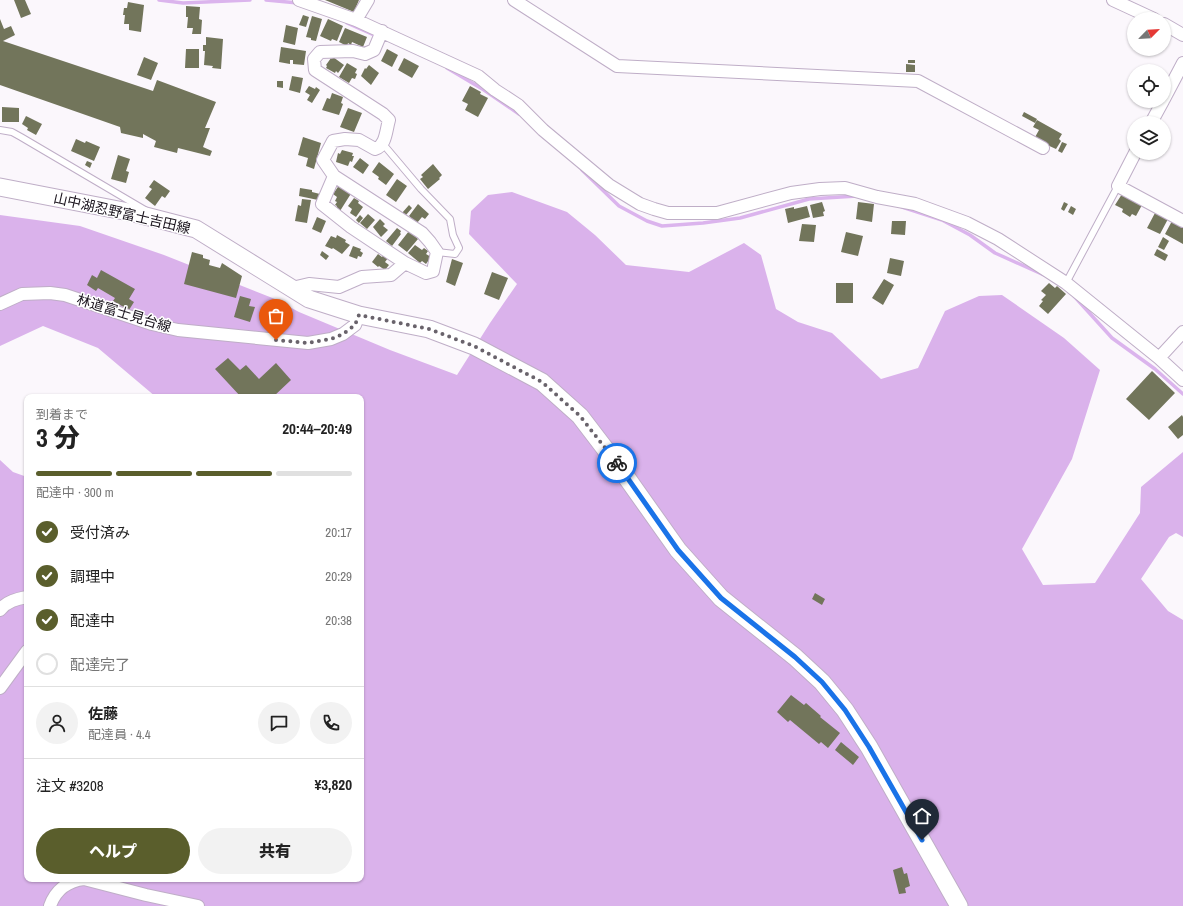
<!DOCTYPE html>
<html lang="ja">
<head>
<meta charset="utf-8">
<style>
  body { margin:0; font-family:"Archivo Narrow","Noto Sans JP",sans-serif; background:#f2f2f2; color:#222; height:100vh; display:flex; flex-direction:column; font-size:15px; white-space:nowrap }
  * { box-sizing:border-box; margin:0 }
  p { font-size:13px; color:#767676 }
  .icon { flex:none; width:22px; height:22px; fill:none; stroke:currentColor; stroke-width:2; stroke-linecap:round; stroke-linejoin:round }
  .map { position:relative; flex:1; overflow:hidden }
  .details { position:absolute; left:24px; top:394px; width:340px; height:488px; display:flex; flex-direction:column; background:#fff; border-radius:8px; box-shadow:0 1px 3px #0004 }
  .details>* { flex:none }
  .needle { width:26px; rotate:66deg }
  .fabs { position:absolute; left:1127px; top:12px; display:grid; gap:8px }
  .fabs a { display:grid; place-items:center; width:44px; height:44px; border-radius:50%; background:#fff; box-shadow:0 1px 3px #0004; font-size:20px }
  .pin { position:absolute; display:grid; place-items:center; width:34px; height:34px; color:#fff; margin:-41px -17px; border-radius:50% 50% 50% 0; rotate:-45deg; box-shadow:0 0 4px #0007 }
  .pin .icon { rotate:45deg }
  .courier { position:absolute; display:grid; place-items:center; width:40px; height:40px; margin:-20px; border:3px solid #1a73e8; border-radius:50%; background:#fff; color:#222; box-shadow:0 1px 5px #0007 }
  .headline em { font-style:normal; font-weight:800 }
  .headline div { display:flex; flex-direction:column-reverse }
  .headline { display:flex; align-items:center; justify-content:space-between; height:68px; padding:0 12px }
  h1 { font-size:26px; font-weight:800; line-height:30px }
  .bar { display:grid; grid-template-columns:repeat(4,1fr); gap:6px 4px; align-content:center; height:48px; padding:0 12px }
  .bar i { height:5px; border-radius:3px; background:#e0e0e0 }
  .bar .current { background:#5a5e2c }
  .bar p { grid-column:span 4 }
  .line { display:flex; align-items:center; gap:10px; padding:0 12px; border-top:1px solid #e0e0e0 }
  .line div { flex:1 }
  .round { display:grid; place-items:center; flex:none; width:42px; height:42px; border-radius:21px; background:#f2f2f2 }
  ol { padding:0 12px; list-style:none }
  li { display:flex; align-items:center; gap:12px; height:44px }
  li p { margin-inline-start:auto }
  li .icon { padding:4px; border-radius:50%; background:#5a5e2c; color:#fff; stroke-width:4 }
  li:last-child { color:#767676 }
  li i { width:22px; height:22px; border:2px solid #e0e0e0; border-radius:50% }
  .cta { display:flex; gap:8px; margin-top:auto; padding:8px 12px }
  .cta a { flex:1; height:46px; border-radius:24px; background:#5a5e2c; color:#fff; font-size:16px; font-weight:800; line-height:46px; text-align:center }
  .cta a+a { background:#f2f2f2; color:#222 }
  .map>svg:first-child { display:block }
</style>
</head>
<body>
<div class="map">
<svg width="1183" height="906" viewBox="0 0 1183 906">
  <rect width="100%" height="100%" fill="#fbf7fc"/>
  <!-- forest -->
  <path fill="#dab2eb" d="M512,192L567,212L595,235L626,265L689,272L744,243L761,255L776,309L798,322L832,333L881,379L918,368L945,311L979,296L1002,295L1064,338L1100,370L1072,459L1022,549L1043,585L1095,583L1140,513L1141,487L1183,452V537L1176,533L1169,537L1141,579L1168,611L1183,620V906H0V460L13,472L27,477V879H361V397H156L98,348L43,326L0,346V215L80,226L164,255L275,299L299,312L390,350L457,375L490,323L517,284L469,234L471,211L488,195Z"/>
  <g fill="none" stroke-linecap="round" stroke-linejoin="round">
    <!-- stream -->
    <path stroke="#dbb4ed" stroke-width="3.5" d="M159,0L183,3L250,0
      M266,0L298,3
      M347,23L374,35
      M447,68L484,90L519,114
      M582,170L619,206L647,221L662,226L703,223L740,218L809,199L857,196
      M902,207L942,220L970,235L995,253L1044,275
      M1074,296L1112,338L1155,369L1183,394"/>
  </g>
  <!-- building -->
  <path fill="#72755b" d="M14,0H25L31,14L21,18Z
    M325,0H359L354,12Z
    M128,2L144,5L141,32L129,30V24H124L125,15H123L124,8H127Z
    M186,6L200,7L199,19L202,20L201,34H192L193,28H187L188,17H186Z
    M303,15L309,17L306,27L299,25Z
    M312,16L322,19L316,41L311,40V38L306,37Z
    M0,19L4,29L11,26L15,35L3,41L153,91L157,80L216,102L205,128H210L203,147L212,151L210,156L178,148L177,153L154,147L156,141L143,134V138L121,133L120,127L0,85Z
    M328,19L343,26L337,41L332,39L331,41L320,36Z
    M286,25L298,28L295,45L283,42Z
    M345,28L367,37L363,47L352,42L351,45L348,43L347,46L339,42Z
    M206,37L223,39L221,69L212,68L213,66L204,65L205,51H203V45H206Z
    M281,47L306,51L304,65L293,64V60H290V64L279,62Z
    M186,49H199V68H185Z
    M387,49L398,55L392,67L381,61Z
    M144,57L158,63L151,80L137,75Z
    M333,57L344,65L338,73L336,71L335,73L326,68L327,66L326,65L331,58L332,59Z
    M404,58L419,66L412,78L398,70Z
    M908,60H915V63H908Z
    M347,63L357,69L355,73L357,74L355,79L352,78L349,83L339,77Z
    M906,64L915,65V72H906Z
    M369,65L379,73L371,85L361,76L365,68L366,69Z
    M292,76L303,78L300,93L289,90Z
    M277,81H283V88L277,87Z
    M309,86L315,89L316,87L320,90L312,103L307,100L310,95L305,92Z
    M470,86L481,92L480,94L488,98L478,117L465,110L468,104L462,101Z
    M332,93L343,97L341,103L343,104L339,115L322,110L327,98L330,99Z
    M2,107L19,108V122H2Z
    M348,108L362,113L354,132L340,127Z
    M1024,112L1037,119L1035,123L1022,116Z
    M26,116L42,124L36,135L27,130L28,128L22,124Z
    M1037,120L1062,134L1059,139L1061,141L1056,149L1034,139L1039,130L1033,127Z
    M303,137L321,143L314,169L306,166L308,158L298,155Z
    M76,139L85,143L86,141L100,147L94,161L71,151Z
    M1062,142L1067,144L1062,153L1058,151Z
    M342,150L353,153L352,156H354L352,162L350,161L348,166L336,162L338,153L340,154Z
    M118,155L130,159L126,171L129,172L126,183L111,179Z
    M360,158L369,165L363,174L353,167Z
    M87,161L92,163L90,168L85,165Z
    M379,162L394,174L386,185L378,179L379,177L372,172Z
    M433,164L442,175L439,178L440,179L428,189L420,179L423,177L421,175Z
    M397,179L407,186L396,202L386,195Z
    M154,180L170,191L165,198L162,196L155,206L145,198L152,189L149,187Z
    M340,184L352,192L340,211L336,208L337,206L335,205L337,202L335,201L337,197L333,194Z
    M300,188L312,190V192L320,194L318,200L299,196Z
    M1122,194L1142,205L1136,216L1132,214L1130,217L1122,212L1123,209L1115,205Z
    M354,198L359,201L358,203L363,207L356,217L350,213L352,209L348,206Z
    M302,199L311,200L307,223L295,221L298,205L301,206Z
    M822,202L825,211L823,212L824,216L813,218L810,205Z
    M858,202L874,204L872,222L856,219Z
    M1064,202L1068,204L1064,211L1061,209Z
    M418,204L429,214L425,219L422,217L417,223L409,216Z
    M409,205L412,208L406,215L402,213Z
    M807,206L810,217L788,223L785,209L794,207V209Z
    M1071,206L1076,209L1073,215L1068,212Z
    M1155,213L1168,219L1160,234L1147,228Z
    M368,214L375,220L367,229L360,223Z
    M360,215L363,218L359,223L356,220Z
    M317,217L326,221L321,233L312,229Z
    M380,219L385,224L383,226L388,230L381,237L373,227Z
    M892,221H906L905,235L891,234Z
    M1172,221L1183,227V244L1165,234Z
    M802,224L816,225L814,242L799,241Z
    M397,228L401,231L400,233L401,234L392,246L386,241Z
    M409,231L418,239L407,252L398,245Z
    M846,232L863,236L858,256L841,252Z
    M337,235L346,240L345,242L350,245L342,254L333,248L332,249L325,246L331,236L336,238Z
    M1163,237L1169,241L1164,250L1158,247Z
    M415,245L422,250L424,248L428,251L426,254L431,257L426,264L422,261L420,263L408,253Z
    M353,246L361,249L360,251L363,253L361,257L358,256L357,259L349,256Z
    M1157,249L1168,255L1165,261L1154,255Z
    M322,251L329,256L326,260L320,255Z
    M192,252L203,255V258L210,260L209,265L220,268L222,263L242,276L236,298L184,284Z
    M378,254L382,257L384,254L388,258L385,262L389,265L385,270L379,266L378,267L372,262Z
    M890,258L904,261L901,276L887,273Z
    M452,259L463,263L455,286L446,282Z
    M101,270L135,289L129,299L134,302L129,310L113,301L115,298L98,288L96,291L87,285L92,275L97,278Z
    M492,272L508,278L499,300L484,294Z
    M884,279L894,285L883,305L872,298Z
    M836,283H853V303H836Z
    M1049,283L1055,288L1057,286L1066,294L1048,314L1039,306L1043,301L1041,300L1046,295L1041,291Z
    M240,296L251,299L249,306L255,307L250,322L234,317Z
    M228,358L240,370L246,365L259,379L276,363L291,380L273,397H241L215,369Z
    M1152,371L1175,393L1149,420L1126,399Z
    M1182,415L1183,417V435L1178,439L1168,427Z
    M815,593L825,599L822,605L812,599Z
    M791,695L804,705L806,703L821,716L820,717L840,733L828,748L821,742L819,744L790,720L788,722L777,712Z
    M841,742L859,757L853,765L835,750Z
    M902,867L904,874L907,873L910,886L905,888L906,893L899,894L893,870Z"/>
  <g fill="none" stroke-linecap="round" stroke-linejoin="round">
    <!-- lane casing -->
    <g stroke="#bfaec7" stroke-width="8">
      <path id="lane" d="M0,130L12,132L21,137L145,210
        M383,144L421,189L450,219L453,235L459,248L455,254L437,252
        M1066,283L1118,186"/>
    </g>
    <!-- street casing -->
    <g stroke="#bfaec7" stroke-width="14">
      <path id="street" d="M299,0L356,20L478,76L495,90L518,105L543,130L609,185L640,204L654,209L668,213H717L791,193L820,189L845,188L877,197L915,204L967,223L998,239L1066,283L1159,358L1183,380
        M514,0L617,66L918,81L1043,148
        M1113,0L1154,19
        M356,20L368,0
        M1164,24L1183,35
        M1164,99L1183,63
        M1151,123L1163,101
        M1135,153L1118,186L1183,221
        M334,176L422,233L430,242L437,252L433,271L426,273L405,263L351,227L322,204L334,176L323,160L333,141L345,139L359,140L375,149C386,146 386,130 389,120L383,114L315,70L314,59L320,52L353,51L365,54L374,50L382,31
        M292,288L309,284L339,287L362,277L391,275L405,263
        M0,304L22,294L50,293L65,295L152,324L178,330L308,343L331,339L343,334L355,325L359,315
        M1159,358L1183,332
        M0,610C7,601 17,599 27,597
        M0,688L27,651
        M84,879L146,895L198,906
        M50,906C55,891 67,881 84,879"/>
    </g>
    <!-- secondary casing -->
    <g stroke="#bfaec7" stroke-width="19">
      <path id="secondary" d="M0,187L134,213L196,229L309,299L359,315L429,329L474,346L542,382L580,416L622,471L678,550L721,598L795,657L822,682L845,710L869,747L959,906"/>
    </g>
    <!-- lane -->
    <use href="#lane" stroke="#fff" stroke-width="6"/>
    <!-- street -->
    <use href="#street" stroke="#fff" stroke-width="12"/>
    <!-- secondary -->
    <use href="#secondary" stroke="#fff" stroke-width="17"/>
  </g>
  <g fill="none" stroke-linecap="round" stroke-linejoin="round">
    <!-- done -->
    <path stroke="#69636b" stroke-width="4" stroke-dasharray="0 7.2" d="M276,340L308,343L331,339L343,334L355,325L359,315L429,329L474,346L542,382L580,416L617,463"/>
    <!-- route -->
    <path stroke="#1a73e8" stroke-width="5" d="M617,463L678,550L721,598L795,657L822,682L845,710L869,747L922,840"/>
  </g>
  <g text-anchor="middle" dominant-baseline="central" stroke-width="3" stroke-linejoin="round" paint-order="stroke">
    <!-- street labels -->
    <g font-size="14" fill="#1a141d" stroke="#fff">
      <text transform="translate(122 213) rotate(13)">山中湖忍野富士吉田線</text>
      <text transform="translate(124 313) rotate(17)">林道富士見台線</text>
    </g>
  </g>
</svg>
<div class="fabs">
<a><svg class="needle" viewBox="-14 -14 28 28"><path d="M0-13l5 13h-10z" fill="#e53935"/><path d="M0 13l5-13h-10z" fill="#767676"/></svg></a>
<a><svg class="icon" aria-label="locate" viewBox="0 0 24 24"><circle cx="12" cy="12" r="6"/><path d="M12 2v4M12 18v4M2 12h4M18 12h4"/></svg></a>
<a><svg class="icon" aria-label="layers" viewBox="0 0 24 24"><path d="M12 4l9 5-9 5-9-5zM3 14l9 5 9-5"/></svg></a>
</div>
<div class="pin" style="left:276px;top:340px;background:#ea580c"><svg class="icon" aria-label="bag" viewBox="0 0 24 24"><path d="M5 8h14l-1 12H6zM9 8a3 3 0 0 1 6 0"/></svg></div>
<div class="pin" style="left:922px;top:840px;background:#1f2937"><svg class="icon" aria-label="home" viewBox="0 0 24 24"><path d="M3 11l9-7 9 7M6 9v11h12V9"/></svg></div>
<div class="courier" style="left:617px;top:463px"><svg class="icon" aria-label="bike" viewBox="0 0 24 24"><circle cx="6" cy="16" r="4"/><circle cx="18" cy="16" r="4"/><path d="M6 16l4-8h5l3 8M10 8l3 8H6M13 5h3"/></svg></div>
<section class="details">
<div class="headline"><div><h1>3 分</h1><p>到着まで</p></div><em>20:44–20:49</em></div>
<div class="bar"><i class="current"></i><i class="current"></i><i class="current"></i><i></i><p>配達中 · 300 m</p></div>
<ol>
<li><svg class="icon" aria-label="check" viewBox="0 0 24 24"><path d="M5 12l5 5 9-10"/></svg>受付済み<p>20:17</p></li>
<li><svg class="icon" aria-label="check" viewBox="0 0 24 24"><path d="M5 12l5 5 9-10"/></svg>調理中<p>20:29</p></li>
<li><svg class="icon" aria-label="check" viewBox="0 0 24 24"><path d="M5 12l5 5 9-10"/></svg>配達中<p>20:38</p></li>
<li><i></i>配達完了</li>
</ol>
<div class="line" style="height:72px"><a class="round"><svg class="icon" aria-label="person" viewBox="0 0 24 24"><circle cx="12" cy="8" r="4"/><path d="M4 21q1-7 8-7t8 7"/></svg></a><div><b>佐藤</b><p>配達員 · 4.4</p></div><a class="round"><svg class="icon" aria-label="chat" viewBox="0 0 24 24"><path d="M4 5h16v11H9l-5 4z"/></svg></a><a class="round"><svg class="icon" aria-label="phone" viewBox="0 0 24 24"><path d="M5 4h4l2 5-3 2q2 4 5 5l2-3 5 2v4C11 20 4 13 5 4z"/></svg></a></div>
<div class="line" style="height:52px"><div>注文 #3208</div><b>¥3,820</b></div>
<div class="cta"><a>ヘルプ</a><a>共有</a></div>
</section>
</div>
</body>
</html>
